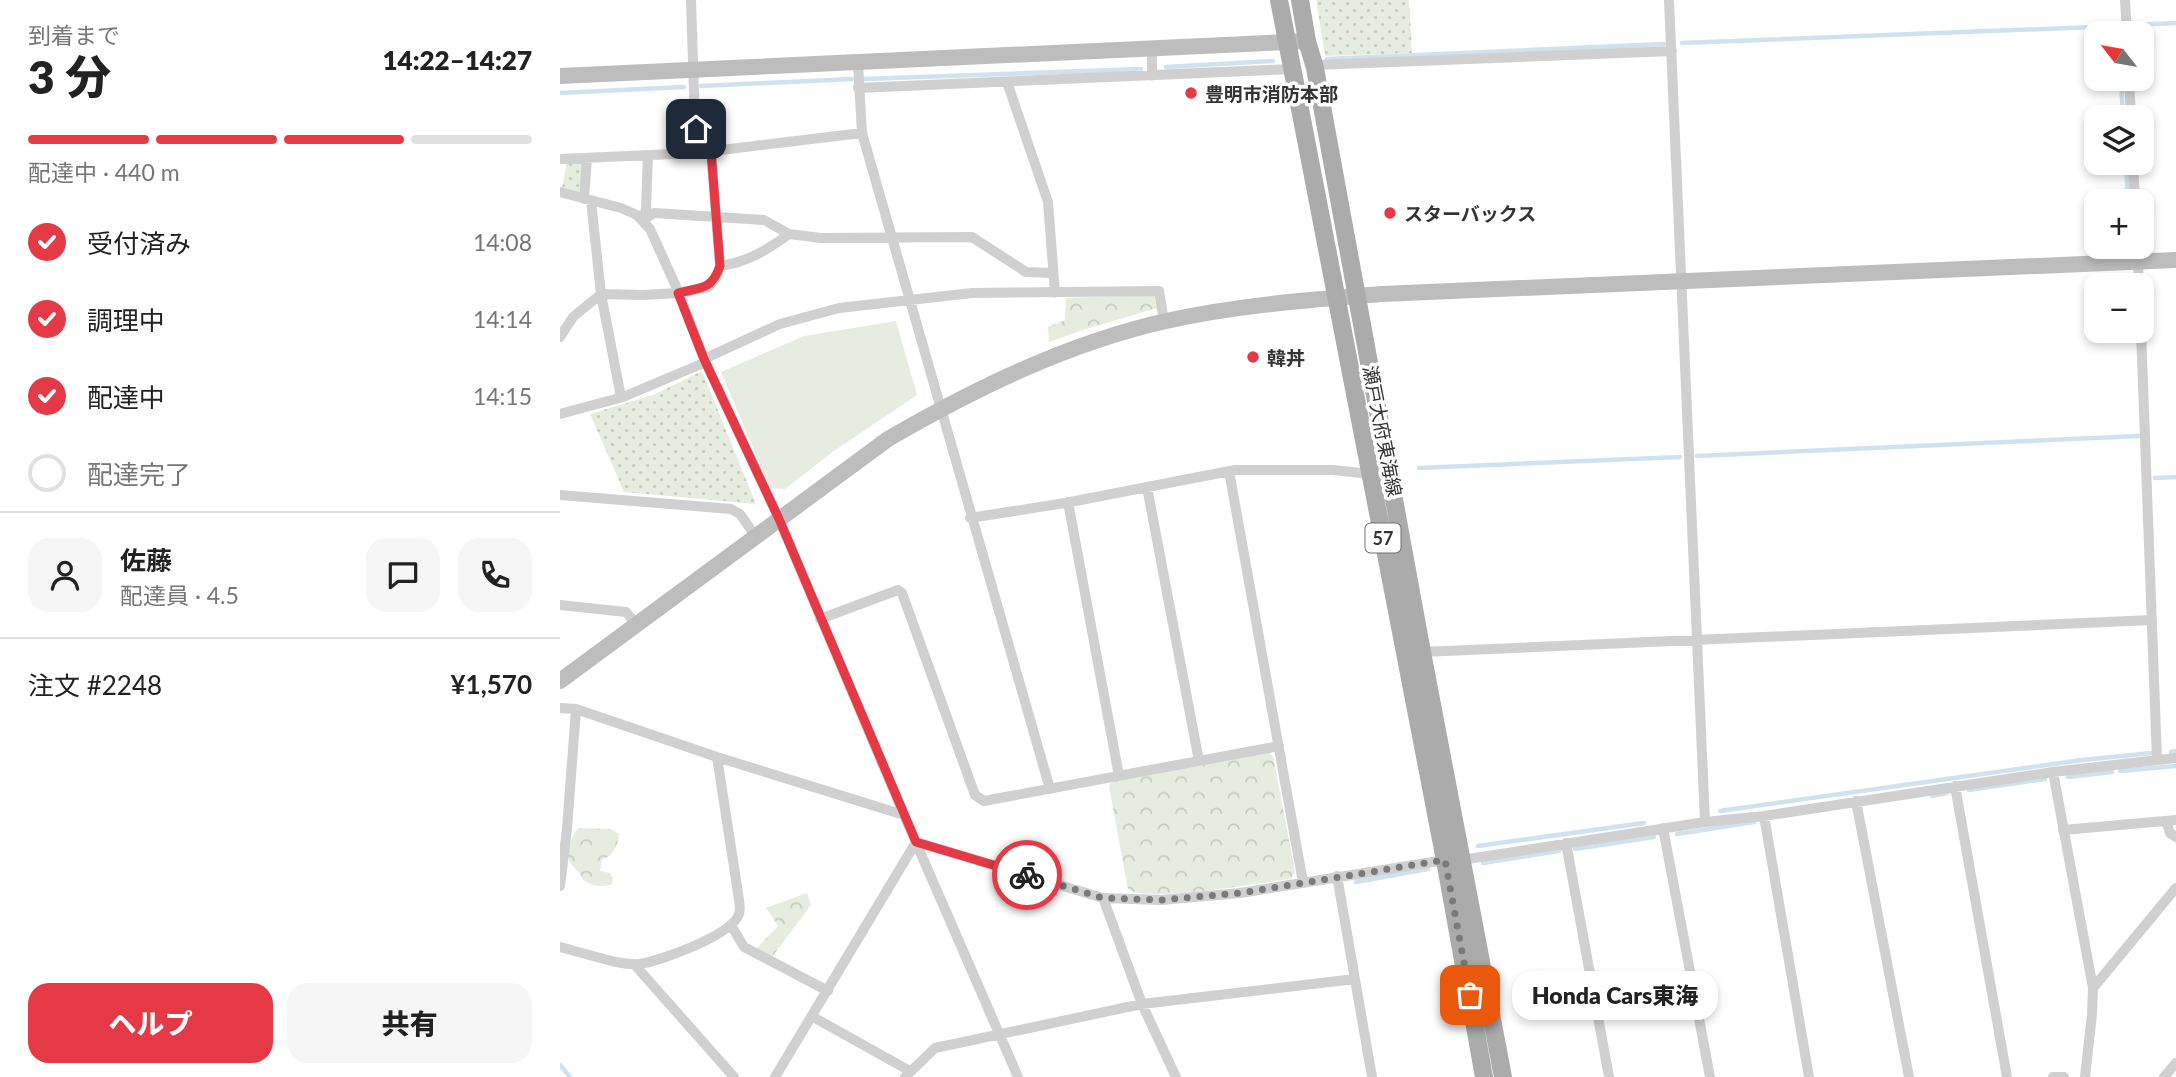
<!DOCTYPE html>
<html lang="ja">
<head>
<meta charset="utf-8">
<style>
  body { margin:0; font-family:Lato,"Noto Sans JP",sans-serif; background:#f6f6f6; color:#222; height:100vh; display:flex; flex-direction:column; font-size:26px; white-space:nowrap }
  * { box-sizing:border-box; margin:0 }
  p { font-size:23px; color:#767676 }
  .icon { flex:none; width:38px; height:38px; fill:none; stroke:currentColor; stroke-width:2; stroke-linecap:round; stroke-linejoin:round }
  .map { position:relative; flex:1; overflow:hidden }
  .side { display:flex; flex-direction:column; background:#fff; width:560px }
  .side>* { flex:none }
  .needle { width:46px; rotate:301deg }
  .tools { position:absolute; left:1524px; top:21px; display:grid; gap:14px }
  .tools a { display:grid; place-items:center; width:70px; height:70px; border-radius:14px; background:#fff; box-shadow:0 4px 10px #0003; font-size:35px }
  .pin { position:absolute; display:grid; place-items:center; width:60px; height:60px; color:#fff; margin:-30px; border-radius:14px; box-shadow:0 4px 10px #0006 }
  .courier { position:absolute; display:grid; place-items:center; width:70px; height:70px; margin:-35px; border:5px solid #e63946; border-radius:50%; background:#fff; color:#222; box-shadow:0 2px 9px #0007 }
  .bubble { position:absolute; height:49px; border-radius:21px; background:#fff; box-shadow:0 4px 10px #0003; font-size:23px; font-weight:800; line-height:49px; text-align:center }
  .head em { font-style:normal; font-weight:800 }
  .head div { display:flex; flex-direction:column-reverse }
  .head { display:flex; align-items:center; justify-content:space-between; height:119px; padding:0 28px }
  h1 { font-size:46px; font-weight:800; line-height:52px }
  .bar { display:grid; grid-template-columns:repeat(4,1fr); gap:10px 7px; align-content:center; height:84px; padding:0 28px }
  .bar i { height:9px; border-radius:5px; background:#e0e0e0 }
  .bar .current { background:#e63946 }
  .bar p { grid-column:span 4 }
  .line { display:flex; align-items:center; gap:18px; padding:0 28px; border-top:2px solid #e0e0e0 }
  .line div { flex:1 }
  .round { display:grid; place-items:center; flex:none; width:74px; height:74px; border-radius:21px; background:#f6f6f6 }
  ol { padding:0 28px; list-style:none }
  li { display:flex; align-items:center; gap:21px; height:77px }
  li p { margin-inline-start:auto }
  li .icon { padding:7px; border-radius:50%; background:#e63946; color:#fff; stroke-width:4 }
  li:last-child { color:#767676 }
  li i { width:38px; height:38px; border:4px solid #e0e0e0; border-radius:50% }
  .primary-button { display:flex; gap:14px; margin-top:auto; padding:14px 28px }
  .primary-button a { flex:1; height:80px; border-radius:21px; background:#e63946; color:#fff; font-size:28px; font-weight:800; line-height:80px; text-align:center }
  .primary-button a+a { background:#f6f6f6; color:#222 }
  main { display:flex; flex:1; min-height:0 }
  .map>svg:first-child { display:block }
</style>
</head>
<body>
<main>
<section class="side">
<div class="head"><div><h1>3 分</h1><p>到着まで</p></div><em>14:22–14:27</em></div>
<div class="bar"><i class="current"></i><i class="current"></i><i class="current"></i><i></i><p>配達中 · 440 m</p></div>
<ol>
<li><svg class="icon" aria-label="check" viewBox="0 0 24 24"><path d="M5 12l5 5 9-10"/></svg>受付済み<p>14:08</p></li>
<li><svg class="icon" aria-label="check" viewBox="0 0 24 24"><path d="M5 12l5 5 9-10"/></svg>調理中<p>14:14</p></li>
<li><svg class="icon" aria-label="check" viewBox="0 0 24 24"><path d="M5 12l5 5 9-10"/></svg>配達中<p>14:15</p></li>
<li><i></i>配達完了</li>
</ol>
<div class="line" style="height:126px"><a class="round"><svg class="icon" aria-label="person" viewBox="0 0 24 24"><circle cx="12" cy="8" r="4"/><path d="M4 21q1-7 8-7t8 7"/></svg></a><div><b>佐藤</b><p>配達員 · 4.5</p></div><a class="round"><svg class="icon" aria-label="chat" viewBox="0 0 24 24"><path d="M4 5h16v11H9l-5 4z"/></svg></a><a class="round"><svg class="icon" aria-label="phone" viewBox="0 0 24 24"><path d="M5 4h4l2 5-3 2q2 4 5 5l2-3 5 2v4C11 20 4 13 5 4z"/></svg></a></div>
<div class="line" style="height:91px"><div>注文 #2248</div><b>¥1,570</b></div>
<div class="primary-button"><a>ヘルプ</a><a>共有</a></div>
</section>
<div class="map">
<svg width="1616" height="1077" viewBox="0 0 1616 1077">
  <defs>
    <pattern id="grass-dots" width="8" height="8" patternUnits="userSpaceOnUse" patternTransform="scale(1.75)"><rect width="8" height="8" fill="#e6ecdf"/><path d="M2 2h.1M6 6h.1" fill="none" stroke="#c6cbc0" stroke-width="1.8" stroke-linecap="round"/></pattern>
    <pattern id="forest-crowns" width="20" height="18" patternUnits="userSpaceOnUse" patternTransform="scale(1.75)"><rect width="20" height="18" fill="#e6ecdf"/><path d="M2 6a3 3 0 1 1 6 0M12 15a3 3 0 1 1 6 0" fill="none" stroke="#c6cbc0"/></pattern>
  </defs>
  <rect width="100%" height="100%" fill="#fff"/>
  <!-- grass -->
  <path fill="url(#grass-dots)" d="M756,0H849L852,53L765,56Z
    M24,161L21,193L2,188L7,162Z
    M142,371L196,504L64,492L30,414L93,395Z"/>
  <!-- forest -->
  <path fill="url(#forest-crowns)" d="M594,295L597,308L523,330L489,342L488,327L505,320L506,298Z
    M707,752L713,756L735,872L731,879C702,882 587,904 568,889L549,787L552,781Z
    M18,828L51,829L59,834C57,848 54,854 42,860L40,871L50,873L53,878L52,884C41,888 33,886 23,880C20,871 14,869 9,861C5,853 12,835 18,828Z
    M247,893L251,905L212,957L196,949L218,926L206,908Z"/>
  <!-- garden -->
  <path fill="#e6ecdf" d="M336,321L357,395L274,451L225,489L210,488L161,372L244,336Z"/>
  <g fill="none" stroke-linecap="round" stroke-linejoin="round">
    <!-- stream -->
    <path stroke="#cfe2ee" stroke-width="4.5" d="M1572,25L1616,23
      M1122,43L1559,26
      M767,59L1104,44
      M606,67L713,61
      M303,79L581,69
      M1561,79L1563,117
      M141,86L292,79
      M0,93L124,87
      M1566,163L1568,201
      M1137,456L1579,436
      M859,468L1120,457
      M1595,478L1616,477
      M1611,752L1616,751
      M1560,771L1616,766
      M1508,777L1552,772
      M1409,790L1485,779
      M1372,796L1387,793
      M1160,811L1522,760L1592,753
      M1117,834L1194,822
      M918,846L1084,823
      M1015,849L1094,837
      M923,863L999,851
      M796,882L868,869
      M0,1065L10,1077"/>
    <!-- street -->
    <path stroke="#d0d0d0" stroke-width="10" d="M131,0L136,153
      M1109,0L1145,822
      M1565,0L1567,33
      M592,50V76
      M298,63L302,133L490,789
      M755,65L1112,51
      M1569,79L1571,117
      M447,82L488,202L495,293
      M298,88L732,69
      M0,159L136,153L302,133
      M1573,163L1575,201
      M0,192L61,208L77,215L90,229L119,293L144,359L219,519L344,815L458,1077
      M24,199L27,158
      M31,201L41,294L61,397
      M83,220L94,213L204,220L229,234L261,238L412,237L466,272L493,273
      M83,220L86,209L88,155
      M1577,247L1579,285
      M160,266C188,262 207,250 229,234
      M1581,331L1597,760
      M0,337L13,317L41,294L83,295L119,293L148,287L156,278L160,266L151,151
      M144,359L220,324L279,308L412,293L599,291L604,321
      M0,414L63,397L146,362
      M669,471L743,882
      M587,487L639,761
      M0,495L171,509L180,514L196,537
      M508,502L559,776
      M410,518L505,503L675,470H773L810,474
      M0,605L66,612L76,624
      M260,619L338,590L342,593L415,795L424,801L719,746
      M862,652L1592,620
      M0,708L16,709L157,757L344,815
      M1493,772L1533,988L1532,1014L1525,1077
      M1395,786L1447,1077
      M1296,801L1349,1077
      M1204,816L1249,1077
      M1606,821L1610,833L1616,837
      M1103,828L1150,1077
      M1503,830L1616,820
      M356,842L543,898L601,900L680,893L885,860
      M1006,843L1049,1077
      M902,860L1145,822L1204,816L1493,772L1616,758
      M777,876L812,1077
      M0,886L7,829L16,709
      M543,898L582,1004L616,1077
      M171,925L184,947L268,991
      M0,947C21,952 60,966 79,964C101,961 172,935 179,914C181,909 179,899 178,893L157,757
      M74,964L174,1077
      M1533,988L1616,888
      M253,1017L350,1071
      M215,1077L356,842
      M345,1077L375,1048L582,1004L795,979
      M1493,1077H1504
      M1604,1077L1616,1063"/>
    <!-- secondary -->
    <path stroke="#bdbdbd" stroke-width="16" d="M0,76L747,41
      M0,681L328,439C414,389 508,343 606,321C677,305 750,300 822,294L1616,260"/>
    <!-- primary -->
    <path stroke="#ababab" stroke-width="18" d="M719,0L885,860L924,1077
      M740,0L747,41L755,68L862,652L943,1077"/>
  </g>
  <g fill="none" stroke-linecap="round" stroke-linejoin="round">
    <!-- done -->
    <path stroke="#7a7a7a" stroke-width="7" stroke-dasharray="0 12.6" d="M467,875L543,898L601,900L680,893L885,860L910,995"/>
    <!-- route -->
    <path stroke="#e63946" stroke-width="9" d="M136,129V153L151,151L160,266C151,291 141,287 118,293L144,359L219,519L356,842L467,875"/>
  </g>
  <!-- markers -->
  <g fill="#e63946" stroke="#fff" stroke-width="2.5">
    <circle cx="631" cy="93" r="7"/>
    <circle cx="830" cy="213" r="7"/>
    <circle cx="693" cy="357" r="7"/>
  </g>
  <g text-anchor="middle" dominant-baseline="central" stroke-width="7" stroke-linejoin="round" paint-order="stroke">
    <!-- shield labels -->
    <rect fill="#fff" stroke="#707070" stroke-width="2" x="805.5" y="523.5" width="35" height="29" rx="5"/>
    <g font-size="18" font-weight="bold" fill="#333">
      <text x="823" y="538">57</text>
    </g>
    <!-- poi labels -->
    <g font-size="19" font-weight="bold" fill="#333" stroke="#fff" text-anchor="start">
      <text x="645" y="93">豊明市消防本部</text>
      <text x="844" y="213">スターバックス</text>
      <text x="707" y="357">韓丼</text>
    </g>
    <!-- street labels -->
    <g font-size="19" fill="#333" stroke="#fff">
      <text transform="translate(823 431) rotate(79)">瀬戸大府東海線</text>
    </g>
  </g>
</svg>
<div class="tools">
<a><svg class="needle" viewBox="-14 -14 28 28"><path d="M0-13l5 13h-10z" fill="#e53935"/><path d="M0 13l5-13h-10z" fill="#767676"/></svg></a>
<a><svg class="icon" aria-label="layers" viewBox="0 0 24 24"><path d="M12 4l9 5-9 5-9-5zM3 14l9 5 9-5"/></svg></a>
<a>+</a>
<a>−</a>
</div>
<div class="pin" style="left:910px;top:995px;background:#ea580c"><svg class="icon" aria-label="bag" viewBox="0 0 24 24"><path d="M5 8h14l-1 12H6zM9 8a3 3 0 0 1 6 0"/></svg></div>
<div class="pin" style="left:136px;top:129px;background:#1f2937"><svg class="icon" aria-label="home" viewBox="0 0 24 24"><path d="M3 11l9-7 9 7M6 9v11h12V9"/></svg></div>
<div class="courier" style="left:467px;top:875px"><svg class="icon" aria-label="bike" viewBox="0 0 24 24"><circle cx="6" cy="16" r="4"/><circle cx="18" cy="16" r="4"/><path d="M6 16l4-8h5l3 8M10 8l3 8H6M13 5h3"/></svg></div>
<div class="bubble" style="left:952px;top:971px;width:206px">Honda Cars東海</div>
</div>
</main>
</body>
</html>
